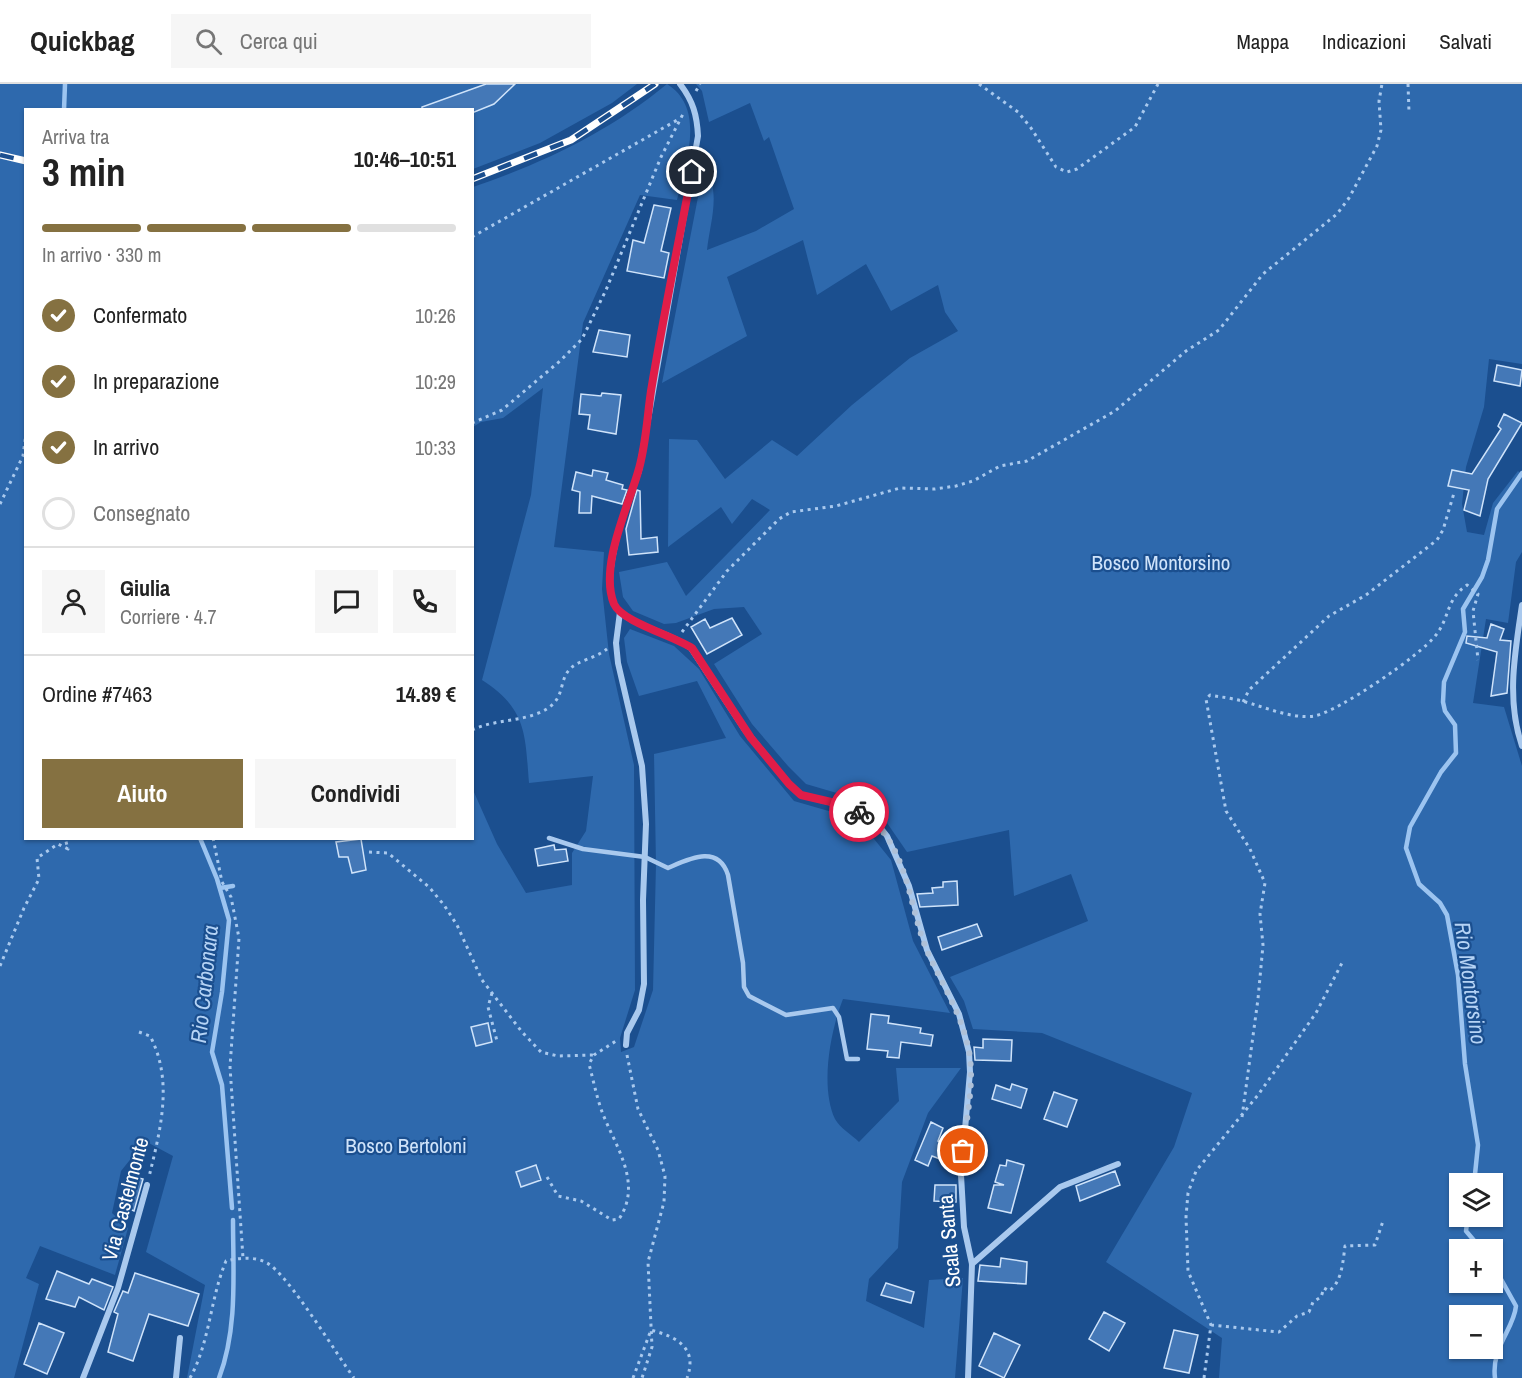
<!DOCTYPE html>
<html lang="it">
<head>
<meta charset="utf-8">
<style>
  body { margin:0; font-family:"Archivo Narrow",sans-serif; background:#f6f6f6; color:#222; height:100vh; display:flex; flex-direction:column; font-size:22px; white-space:nowrap }
  * { box-sizing:border-box; margin:0 }
  p { font-size:20px; color:#767676 }
  .icon { flex:none; width:33px; height:33px; fill:none; stroke:currentColor; stroke-width:2; stroke-linecap:round; stroke-linejoin:round }
  .map { position:relative; flex:1; overflow:hidden }
  .panel { position:absolute; left:24px; top:24px; width:450px; height:732px; display:flex; flex-direction:column; background:#fff; border-radius:0px; box-shadow:0 2px 4px #0004 }
  .panel>* { flex:none }
  .buttons { position:absolute; left:1449px; top:1089px; display:grid; gap:12px }
  .buttons a { display:grid; place-items:center; width:54px; height:54px; border-radius:0px; background:#fff; box-shadow:0 2px 4px #0004; font-size:30px }
  .pin { position:absolute; display:grid; place-items:center; width:51px; height:51px; color:#fff; margin:-26px; border:3px solid #fff; border-radius:50%; box-shadow:0 2px 6px #0007 }
  .courier { position:absolute; display:grid; place-items:center; width:60px; height:60px; margin:-30px; border:4px solid #e11d48; border-radius:50%; background:#fff; color:#222; box-shadow:0 2px 8px #0007 }
  .summary em { font-style:normal; font-weight:800 }
  .summary div { display:flex; flex-direction:column-reverse }
  .summary { display:flex; align-items:center; justify-content:space-between; height:102px; padding:0 18px }
  h1 { font-size:39px; font-weight:800; line-height:45px }
  .bar { display:grid; grid-template-columns:repeat(4,1fr); gap:9px 6px; align-content:center; height:72px; padding:0 18px }
  .bar i { height:8px; border-radius:4px; background:#e0e0e0 }
  .bar .on { background:#857141 }
  .bar p { grid-column:span 4 }
  .line { display:flex; align-items:center; gap:15px; padding:0 18px; border-top:2px solid #e0e0e0 }
  .line div { flex:1 }
  .round { display:grid; place-items:center; flex:none; width:63px; height:63px; border-radius:0px; background:#f6f6f6 }
  ol { padding:0 18px; list-style:none }
  li { display:flex; align-items:center; gap:18px; height:66px }
  li p { margin-inline-start:auto }
  li .icon { padding:6px; border-radius:50%; background:#857141; color:#fff; stroke-width:4 }
  li:last-child { color:#767676 }
  li i { width:33px; height:33px; border:3px solid #e0e0e0; border-radius:50% }
  .cta { display:flex; gap:12px; margin-top:auto; padding:12px 18px }
  .cta a { flex:1; height:69px; border-radius:0px; background:#857141; color:#fff; font-size:24px; font-weight:800; line-height:69px; text-align:center }
  .cta a+a { background:#f6f6f6; color:#222 }
  header { display:flex; align-items:center; gap:36px; box-sizing:border-box; height:84px; padding:0 30px; background:#fff; border-bottom:2px solid #e0e0e0 }
  header strong { font-size:28px }
  nav { display:flex; gap:33px; margin-inline-start:auto; font-size:21px }
  .search { width:420px; height:54px; background:#f6f6f6; display:flex; align-items:center; gap:15px; box-sizing:border-box; padding:0 21px; border-radius:0px; color:#767676; font-size:22px }
  .map>svg:first-child { display:block }
</style>
</head>
<body>
<header>
<strong>Quickbag</strong>
<div class="search"><svg class="icon" aria-label="search" viewBox="0 0 24 24"><circle cx="10" cy="10" r="6"/><path d="M15 15l6 6"/></svg>Cerca qui</div>
<nav><a>Mappa</a><a>Indicazioni</a><a>Salvati</a></nav>
</header>
<div class="map">
<svg width="1522" height="1294" viewBox="0 0 1522 1294">
  <rect width="100%" height="100%" fill="#1b4f8f"/>
  <!-- green -->
  <path fill="#2e69ad" fill-rule="evenodd" d="M0,0H637L612,19L540,59L473,85L472,26H26V754H472L473,706L497,760L526,809L572,801V769L586,747L593,692L529,699C525,650 527,625 482,596L531,411L543,304L503,334L481,338L473,343V103C543,79 609,48 667,0C707,25 685,80 677,116L640,111L583,239L554,463L604,468L602,505L609,570L634,681L635,906L620,954L621,968L634,963L653,906L656,780L654,670L726,654L697,597L639,612L627,578L624,554L630,545L674,562L699,585L740,652L794,717L839,730L862,740L891,776L913,857L950,929L843,915C830,948 820,1003 835,1035C840,1044 852,1051 859,1058L899,1017L896,984H961L928,1029L902,1098L898,1164L869,1195L866,1217L924,1244L929,1196L963,1194L955,1294H187L205,1201L146,1168L173,1072L145,1057L121,1087L112,1129L128,1144L115,1191L40,1162L26,1194L39,1200L14,1294H0Z
    M696,0H1522V280L1489,275L1484,323L1466,383L1462,420L1467,448L1484,451L1493,419L1518,387L1522,391V468L1516,478L1508,539L1486,535L1473,619L1504,623L1522,682V1294H1219L1222,1254L1106,1178L1174,1063L1192,1009L1042,949L973,945L964,917L950,893L1088,837L1071,790L1014,812L1009,746L907,768L885,736L864,717L806,700L788,682L752,640L714,580L762,550L744,523L714,525L676,539L664,540L633,527L623,513L619,488L667,478L686,512L770,426L752,415L732,440L721,423L668,463L669,355L697,356L725,395L772,356L797,372L852,321L910,274L958,247L945,228L938,201L891,227L866,180L817,211L803,156L727,193L747,252L662,299L704,82C722,107 710,138 707,166L756,147L794,125L769,53L764,57L750,19L709,38L702,7ZM1460,1100H1492V1132H1460ZM1460,1166H1492V1198H1460ZM1460,1232H1492V1264H1460Z"/>
  <g fill="none" stroke-linecap="round" stroke-linejoin="round">
    <!-- stream -->
    <path stroke="#9cc4f0" stroke-width="4.5" d="M64,26L65,0
      M200,754L217,795L229,836L222,908L212,968L222,1001L232,1124
      M220,804L233,802
      M1474,1100L1478,1061L1465,980L1458,891L1447,831L1440,819L1419,800L1406,764L1410,743L1441,688L1456,669L1455,641L1445,627L1443,618L1444,598L1465,548L1463,525L1482,493L1488,476L1497,425L1522,389
      M1468,1132L1466,1147L1482,1166
      M1492,1179L1516,1222C1514,1245 1491,1263 1495,1294
      M219,1294C238,1244 233,1188 233,1136"/>
  </g>
  <!-- building -->
  <path fill="#4478b7" stroke="#cfe3fa" stroke-width="1.5" d="M486,0H515L494,20L472,29V26H422V23Z
    M654,121L671,124L661,167L669,169L664,194L627,187L633,156L644,159Z
    M599,246L630,251L627,273L593,268Z
    M1497,281L1522,286L1520,302L1494,297Z
    M602,309L621,311L616,350L588,345L590,331L579,330L581,310L601,312Z
    M1504,330L1522,339L1488,395L1480,432L1464,426L1469,406L1448,402L1452,386L1472,390L1501,345L1498,342Z
    M593,386L608,389L606,396L623,401L622,405L627,406L622,420L592,412L591,429H579L580,408L572,406L576,388L592,392Z
    M637,406L640,407L641,455L657,453L658,468L629,471L626,445Z
    M732,534L742,551L707,570L691,543L705,535L710,544Z
    M1491,540L1504,545L1500,556L1511,557L1507,609L1491,612L1497,568L1466,559L1467,552L1487,554Z
    M361,755L366,786L352,789L348,773H339L336,758Z
    M554,761L555,766L566,765L568,777L538,782L535,765Z
    M957,797L958,821L920,823L917,810L933,809L932,804L943,803V798Z
    M977,840L982,852L942,866L938,853Z
    M871,930L889,932L888,939L921,944L920,949L933,951L931,962L901,958L899,974L887,973L888,967L867,965Z
    M488,939L492,958L476,962L471,943Z
    M983,955L1012,956L1011,977L975,976L974,963L983,964Z
    M1012,1000L1027,1005L1021,1024L992,1015L996,1001L1010,1006Z
    M1054,1008L1077,1016L1067,1043L1044,1035Z
    M931,1038L943,1044L938,1057L945,1060L940,1075L932,1072L928,1082L915,1076Z
    M1007,1076L1024,1081L1011,1129L988,1124L994,1101H1004L995,1098L1000,1081L1006,1082Z
    M536,1081L541,1096L521,1103L516,1088Z
    M1115,1087L1120,1101L1080,1117L1076,1102Z
    M130,1092L143,1095L134,1127L123,1122Z
    M935,1101H956V1118L934,1117Z
    M1001,1174L1027,1178L1026,1200L978,1197L980,1181L1000,1183Z
    M57,1187L89,1200L92,1195L113,1203L104,1226L79,1213L75,1223L46,1215Z
    M135,1189L199,1210L188,1242L149,1230L133,1277L108,1268L118,1230L114,1228L123,1207L128,1209Z
    M886,1199L914,1208L911,1219L881,1211Z
    M1104,1228L1125,1239L1109,1267L1089,1255Z
    M39,1239L64,1249L47,1290L24,1280Z
    M1174,1246L1198,1251L1189,1289L1164,1284Z
    M994,1249L1020,1261L1004,1294L979,1282Z"/>
  <g fill="none" stroke-linecap="round" stroke-linejoin="round">
    <!-- path -->
    <path stroke="#a9c9ee" stroke-width="3" stroke-dasharray="3 4.5" stroke-linecap="butt" d="M979,0L1018,28L1031,44L1056,83L1067,88L1077,85L1135,43L1158,0
      M1408,0L1409,28
      M696,7L700,0
      M472,153L679,35
      M472,339L502,326L560,277L582,255L606,206L661,73L684,28
      M0,420L23,372L26,349
      M682,548L727,487L779,435L791,428L836,422L900,404L935,405L956,402L973,397L1000,382L1027,377L1115,327L1186,267L1219,246L1263,190L1337,130L1349,114L1377,62L1381,46L1379,17L1382,0
      M1243,618L1249,606L1329,532L1366,511L1437,456L1443,446L1454,409
      M472,646C493,636 515,638 536,630C569,618 556,598 571,584C579,576 594,575 607,565
      M213,754L222,798L231,813L239,854L230,983L243,1174
      M369,768L388,769L429,803L444,821L457,841L482,896L522,948L541,968L558,972L594,971
      M0,882L24,824L39,795L37,774L58,760L68,765L65,754
      M492,909L488,923L497,957
      M139,948L150,952C174,997 160,1047 149,1093
      M627,971L638,1025L658,1066L665,1092L664,1118L648,1178L652,1263L642,1294
      M1242,1033L1258,915L1263,861L1260,830L1265,799L1250,765L1226,727L1206,615L1210,611C1218,613 1225,613 1233,615C1256,619 1290,636 1314,632C1338,628 1421,571 1436,551C1450,533 1446,515 1467,501L1478,510L1473,527L1478,576
      M547,1093L558,1112L581,1117L612,1136L619,1135C644,1098 613,1059 601,1025C596,1010 593,995 589,980L594,971L616,957
      M1211,1241L1279,1248L1297,1232L1309,1228L1313,1218L1321,1213L1324,1204L1329,1207C1342,1198 1343,1177 1345,1162L1375,1161L1383,1137
      M190,1294C210,1258 210,1215 226,1177C238,1174 255,1172 267,1179C288,1190 337,1271 354,1294
      M633,1294L651,1246C677,1253 698,1264 687,1294
      M1204,1294L1211,1241L1188,1187L1186,1133L1188,1109L1196,1087L1258,1011L1316,929L1343,877"/>
    <!-- lane -->
    <path stroke="#a9c9ee" stroke-width="4.5" d="M549,754L583,765L645,773L668,784C689,775 718,760 728,791L743,879L744,903L749,912L786,931L833,924L839,933L847,975H858"/>
    <!-- street -->
    <path stroke="#a9c9ee" stroke-width="6" d="M680,0C693,17 697,31 698,52L639,387C629,414 592,507 621,529C642,545 670,549 691,564L745,646L789,700L801,711L853,724L879,742L887,752L909,802L927,866L959,930L969,968L970,988L961,1091L964,1143L972,1180L968,1294
      M1522,521C1515,568 1506,616 1522,662
      M620,528L616,559L618,579L642,682L646,740L643,816L644,900L639,926L627,949L626,961
      M972,1180L1060,1103L1118,1080
      M83,1294L118,1204L147,1101
      M176,1294L180,1254"/>
    <!-- rail casing -->
    <g stroke="#fff" stroke-width="7">
      <path id="rail" d="M0,71L26,77
        M472,95L571,56L655,0"/>
    </g>
    <!-- rail -->
    <use href="#rail" stroke="#1b4f8f" stroke-width="4.5" stroke-dasharray="14" stroke-linecap="butt"/>
  </g>
  <g fill="none" stroke-linecap="round" stroke-linejoin="round">
    <!-- done -->
    <path stroke="#afc1d8" stroke-width="6" stroke-dasharray="0 10.8" d="M859,728C909,756 907,819 927,867C942,900 962,931 969,967C975,999 966,1036 963,1067"/>
    <!-- route -->
    <path stroke="#e11d48" stroke-width="8" d="M692,88C678,161 663,234 651,307C647,334 646,362 638,388C628,423 599,483 614,520C622,538 674,552 692,564L751,654L789,700L801,711L844,721L859,728"/>
  </g>
  <g text-anchor="middle" dominant-baseline="central" stroke-width="4.5" stroke-linejoin="round" paint-order="stroke">
    <!-- park labels -->
    <g font-size="21" fill="#cfe3fa" stroke="#1b4f8f">
      <text x="1161" y="478">Bosco Montorsino</text>
      <text x="406" y="1061">Bosco Bertoloni</text>
    </g>
    <!-- street labels -->
    <g font-size="21" fill="#fff" stroke="#1b4f8f">
      <text transform="translate(125 1115) rotate(-75)">Via Castelmonte</text>
      <text transform="translate(949 1157) rotate(-95)">Scala Santa</text>
    </g>
    <!-- water labels -->
    <g font-size="22" font-style="italic" fill="#b5d3f5" stroke="#1b4f8f">
      <text transform="translate(1471 899) rotate(82)">Rio Montorsino</text>
      <text transform="translate(204 900) rotate(-84)">Rio Carbonara</text>
    </g>
  </g>
</svg>
<div class="buttons">
<a><svg class="icon" aria-label="layers" viewBox="0 0 24 24"><path d="M12 4l9 5-9 5-9-5zM3 14l9 5 9-5"/></svg></a>
<a>+</a>
<a>−</a>
</div>
<div class="pin" style="left:963px;top:1067px;background:#ea580c"><svg class="icon" aria-label="bag" viewBox="0 0 24 24"><path d="M5 8h14l-1 12H6zM9 8a3 3 0 0 1 6 0"/></svg></div>
<div class="pin" style="left:692px;top:88px;background:#1f2937"><svg class="icon" aria-label="home" viewBox="0 0 24 24"><path d="M3 11l9-7 9 7M6 9v11h12V9"/></svg></div>
<div class="courier" style="left:859px;top:728px"><svg class="icon" aria-label="bike" viewBox="0 0 24 24"><circle cx="6" cy="16" r="4"/><circle cx="18" cy="16" r="4"/><path d="M6 16l4-8h5l3 8M10 8l3 8H6M13 5h3"/></svg></div>
<section class="panel">
<div class="summary"><div><h1>3 min</h1><p>Arriva tra</p></div><em>10:46–10:51</em></div>
<div class="bar"><i class="on"></i><i class="on"></i><i class="on"></i><i></i><p>In arrivo · 330 m</p></div>
<ol>
<li><svg class="icon" aria-label="check" viewBox="0 0 24 24"><path d="M5 12l5 5 9-10"/></svg>Confermato<p>10:26</p></li>
<li><svg class="icon" aria-label="check" viewBox="0 0 24 24"><path d="M5 12l5 5 9-10"/></svg>In preparazione<p>10:29</p></li>
<li><svg class="icon" aria-label="check" viewBox="0 0 24 24"><path d="M5 12l5 5 9-10"/></svg>In arrivo<p>10:33</p></li>
<li><i></i>Consegnato</li>
</ol>
<div class="line" style="height:108px"><a class="round"><svg class="icon" aria-label="person" viewBox="0 0 24 24"><circle cx="12" cy="8" r="4"/><path d="M4 21q1-7 8-7t8 7"/></svg></a><div><b>Giulia</b><p>Corriere · 4.7</p></div><a class="round"><svg class="icon" aria-label="chat" viewBox="0 0 24 24"><path d="M4 5h16v11H9l-5 4z"/></svg></a><a class="round"><svg class="icon" aria-label="phone" viewBox="0 0 24 24"><path d="M5 4h4l2 5-3 2q2 4 5 5l2-3 5 2v4C11 20 4 13 5 4z"/></svg></a></div>
<div class="line" style="height:78px"><div>Ordine #7463</div><b>14.89 €</b></div>
<div class="cta"><a>Aiuto</a><a>Condividi</a></div>
</section>
</div>
</body>
</html>
